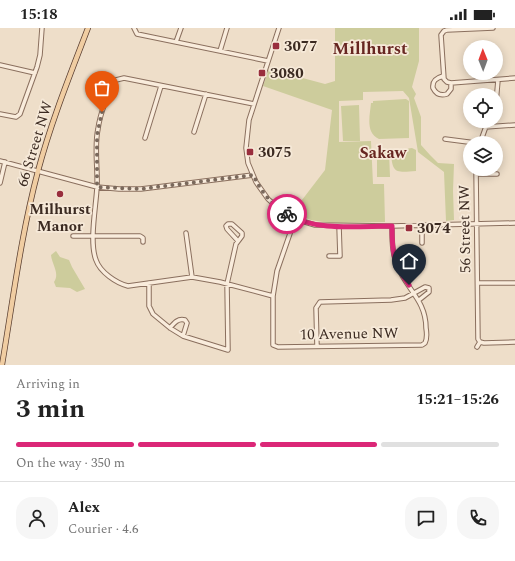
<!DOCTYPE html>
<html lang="en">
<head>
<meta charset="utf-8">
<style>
  body { margin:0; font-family:Spectral,serif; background:#f6f6f6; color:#222; height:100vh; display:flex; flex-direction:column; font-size:15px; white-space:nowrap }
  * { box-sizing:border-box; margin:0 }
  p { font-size:13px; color:#767676 }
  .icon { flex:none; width:22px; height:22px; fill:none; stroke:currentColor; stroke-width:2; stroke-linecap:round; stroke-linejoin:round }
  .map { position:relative; height:337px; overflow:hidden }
  .side { display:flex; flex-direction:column; background:#fff; flex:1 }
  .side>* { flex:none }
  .needle { width:26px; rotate:359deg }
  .fabs { position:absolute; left:463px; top:12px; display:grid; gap:8px }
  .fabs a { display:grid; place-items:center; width:40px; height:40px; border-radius:50%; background:#fff; box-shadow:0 2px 10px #0003; font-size:20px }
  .pin { position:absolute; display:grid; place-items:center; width:34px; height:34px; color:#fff; margin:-41px -17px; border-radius:50% 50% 50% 0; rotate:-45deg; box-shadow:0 0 4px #0007 }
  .pin .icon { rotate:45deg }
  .courier { position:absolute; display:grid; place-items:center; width:40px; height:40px; margin:-20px; border:3px solid #db2777; border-radius:50%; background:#fff; color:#222; box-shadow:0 1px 5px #0007 }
  .head em { font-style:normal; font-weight:700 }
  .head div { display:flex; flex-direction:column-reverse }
  .head { display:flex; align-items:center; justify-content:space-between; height:68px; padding:0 16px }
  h1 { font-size:26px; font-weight:700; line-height:30px }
  .bar { display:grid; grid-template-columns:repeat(4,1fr); gap:6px 4px; align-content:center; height:48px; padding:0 16px }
  .bar i { height:5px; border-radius:3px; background:#e0e0e0 }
  .bar .selected { background:#db2777 }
  .bar p { grid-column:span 4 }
  .line { display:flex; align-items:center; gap:10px; padding:0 16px; border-top:1px solid #e0e0e0 }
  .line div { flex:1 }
  .round { display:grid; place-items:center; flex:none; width:42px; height:42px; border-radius:16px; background:#f6f6f6 }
  .status { display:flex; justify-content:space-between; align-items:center; height:28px; padding:0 20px; background:#fff; direction:ltr }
  .status svg { height:11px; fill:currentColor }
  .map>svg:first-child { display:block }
</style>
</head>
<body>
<div class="status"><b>15:18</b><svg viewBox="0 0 49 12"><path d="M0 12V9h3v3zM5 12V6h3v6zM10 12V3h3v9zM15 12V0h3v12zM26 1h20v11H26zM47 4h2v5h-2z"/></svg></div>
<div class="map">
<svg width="515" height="337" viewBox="0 0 515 337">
  <rect width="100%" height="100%" fill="#eedec9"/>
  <!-- green -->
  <path fill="#cdcc9c" d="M335,0H419V33L412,59L416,66L414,70L421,89V117L430,127L438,135L454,136L453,163L454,192L446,193L444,144L418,124L409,70L403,63L363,64V72L339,73V114L371,113L373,156H384L385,194L329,195L311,192L292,185L325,142L332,82L263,58L269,41L325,56L335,53Z
    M406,71L409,73V110L379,111C365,105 370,87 371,75H373V73Z
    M359,77L360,113H343L341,78Z
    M412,120L416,122V143C395,145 392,145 391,123Z
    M377,123H389L390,149H377Z
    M56,223L60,229L69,232L72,239L85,261L77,264L70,260L56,259L54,254C60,245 52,237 51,227Z"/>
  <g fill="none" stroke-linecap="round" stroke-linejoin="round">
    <!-- minor casing -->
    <g stroke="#8a6f5e" stroke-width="5.5">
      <path id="minor" d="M134,0L137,6L268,33
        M279,0L249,92L246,120L248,135L256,154L268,171L277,179L295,191L315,197L392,198L515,195
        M493,0L447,2L444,3L441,7L444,51L447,54L451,55L515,50
        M176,14L181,0
        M220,23L227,0
        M0,37L35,45
        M443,48C436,50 432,53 433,60C436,66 441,68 447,66L451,61V55
        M496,75L498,52
        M254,76L124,50L116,52C108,64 100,86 98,101C94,118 98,141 97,159C96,179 89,214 96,232C100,244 116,255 128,258L192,249L220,254L273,268
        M0,86L16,89L20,86L37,39L40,27L42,0
        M485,99L515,97
        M194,104L206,66
        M145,110L161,58
        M445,111L476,115
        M480,115L488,93
        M0,133L97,159L119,161H141L253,147
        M476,141L478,311L480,314L477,319
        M476,146H497
        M0,155L5,134
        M295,191L277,243L273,268V317L278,319L422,317L425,315C427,311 427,306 426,300C426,272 406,261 397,237C392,225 392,211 392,198
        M186,205L192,249
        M73,208H140L143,210V214
        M422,215V197
        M329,228H340L339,198
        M149,255V278L153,286L170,300L183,308L228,322L227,256L236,216L242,208V205L232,196H228L226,198L227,201L238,213
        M478,255H515
        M170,300C174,295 178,290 185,292L187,295L183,308
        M480,314L484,315L515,314
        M317,318L316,280L320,274L391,272L405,270L425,259L429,260V264L419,272"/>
    </g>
    <!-- major casing -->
    <g stroke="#593e31" stroke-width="6">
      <path id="major" d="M2,337C13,272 21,207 38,143C51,94 70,47 88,0"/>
    </g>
    <!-- minor -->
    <use href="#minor" stroke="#f9ecdc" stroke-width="3.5"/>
    <!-- major -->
    <use href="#major" stroke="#f0cda2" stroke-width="4.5"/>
  </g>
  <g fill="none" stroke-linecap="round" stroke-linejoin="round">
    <!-- done -->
    <path stroke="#7a695c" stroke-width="4" stroke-dasharray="0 7.2" d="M102,84L97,107V159L141,161L253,147C261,163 271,177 287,186"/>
    <!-- route -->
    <path stroke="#db2777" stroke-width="5" d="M287,186C316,204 359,198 392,198C392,224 393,235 409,257"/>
  </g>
  <!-- markers -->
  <g fill="#992e3d" stroke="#f6e9d8" stroke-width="1.5">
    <rect x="272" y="14" width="8" height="8" rx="2"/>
    <rect x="258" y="41" width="8" height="8" rx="2"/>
    <rect x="246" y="120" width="8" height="8" rx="2"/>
    <circle cx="60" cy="166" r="4"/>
    <rect x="405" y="196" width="8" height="8" rx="2"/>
  </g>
  <g text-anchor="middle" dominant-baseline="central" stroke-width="3.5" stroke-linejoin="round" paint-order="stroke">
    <!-- poi labels -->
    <g font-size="15" font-weight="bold" fill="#3b2a21" stroke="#f6e9d8" text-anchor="start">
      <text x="284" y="18">3077</text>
      <text x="270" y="45">3080</text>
      <text x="258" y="124">3075</text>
      <text x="60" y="181" text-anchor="middle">Milhurst<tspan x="60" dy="17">Manor</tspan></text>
      <text x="417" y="200">3074</text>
    </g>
    <!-- street labels -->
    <g font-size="15" fill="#3b2a21" stroke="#f6e9d8">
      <text transform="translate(35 116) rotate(-73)">66 Street NW</text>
      <text transform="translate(465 201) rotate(-91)">56 Street NW</text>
      <text transform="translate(349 306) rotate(-1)">10 Avenue NW</text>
    </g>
    <!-- neighbourhood labels -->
    <g font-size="16" font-weight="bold" fill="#672621" stroke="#f6e9d8">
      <text x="383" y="125">Sakaw</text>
    </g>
    <!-- quarter labels -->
    <g font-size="17" font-weight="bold" fill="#672621" stroke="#f6e9d8">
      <text x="370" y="21">Millhurst</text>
    </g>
  </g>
</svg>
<div class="fabs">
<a><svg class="needle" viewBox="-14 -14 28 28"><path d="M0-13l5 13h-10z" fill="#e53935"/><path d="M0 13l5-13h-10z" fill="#767676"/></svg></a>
<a><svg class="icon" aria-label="locate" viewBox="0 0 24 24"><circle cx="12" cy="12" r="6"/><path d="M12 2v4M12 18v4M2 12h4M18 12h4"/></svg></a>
<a><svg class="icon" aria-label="layers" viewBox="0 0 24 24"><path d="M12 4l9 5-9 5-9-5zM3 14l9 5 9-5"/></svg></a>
</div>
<div class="pin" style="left:102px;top:84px;background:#ea580c"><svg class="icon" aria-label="bag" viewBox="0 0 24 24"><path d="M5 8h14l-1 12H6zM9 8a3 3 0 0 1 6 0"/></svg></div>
<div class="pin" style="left:409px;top:257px;background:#1f2937"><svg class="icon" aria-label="home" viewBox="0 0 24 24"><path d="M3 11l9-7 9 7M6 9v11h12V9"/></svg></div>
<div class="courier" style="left:287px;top:186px"><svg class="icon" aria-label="bike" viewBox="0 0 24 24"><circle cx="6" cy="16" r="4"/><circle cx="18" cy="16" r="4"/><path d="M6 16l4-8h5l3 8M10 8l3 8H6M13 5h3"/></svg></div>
</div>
<section class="side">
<div class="head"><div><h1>3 min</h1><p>Arriving in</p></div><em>15:21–15:26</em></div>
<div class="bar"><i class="selected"></i><i class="selected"></i><i class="selected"></i><i></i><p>On the way · 350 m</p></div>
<div class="line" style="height:72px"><a class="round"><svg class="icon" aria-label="person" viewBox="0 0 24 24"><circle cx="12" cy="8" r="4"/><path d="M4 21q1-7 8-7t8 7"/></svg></a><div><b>Alex</b><p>Courier · 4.6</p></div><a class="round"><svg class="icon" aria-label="chat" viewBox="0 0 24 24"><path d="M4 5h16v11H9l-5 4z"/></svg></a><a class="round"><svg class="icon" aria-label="phone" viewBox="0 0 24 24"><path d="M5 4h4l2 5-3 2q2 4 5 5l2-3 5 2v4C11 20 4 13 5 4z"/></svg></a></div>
</section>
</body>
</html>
